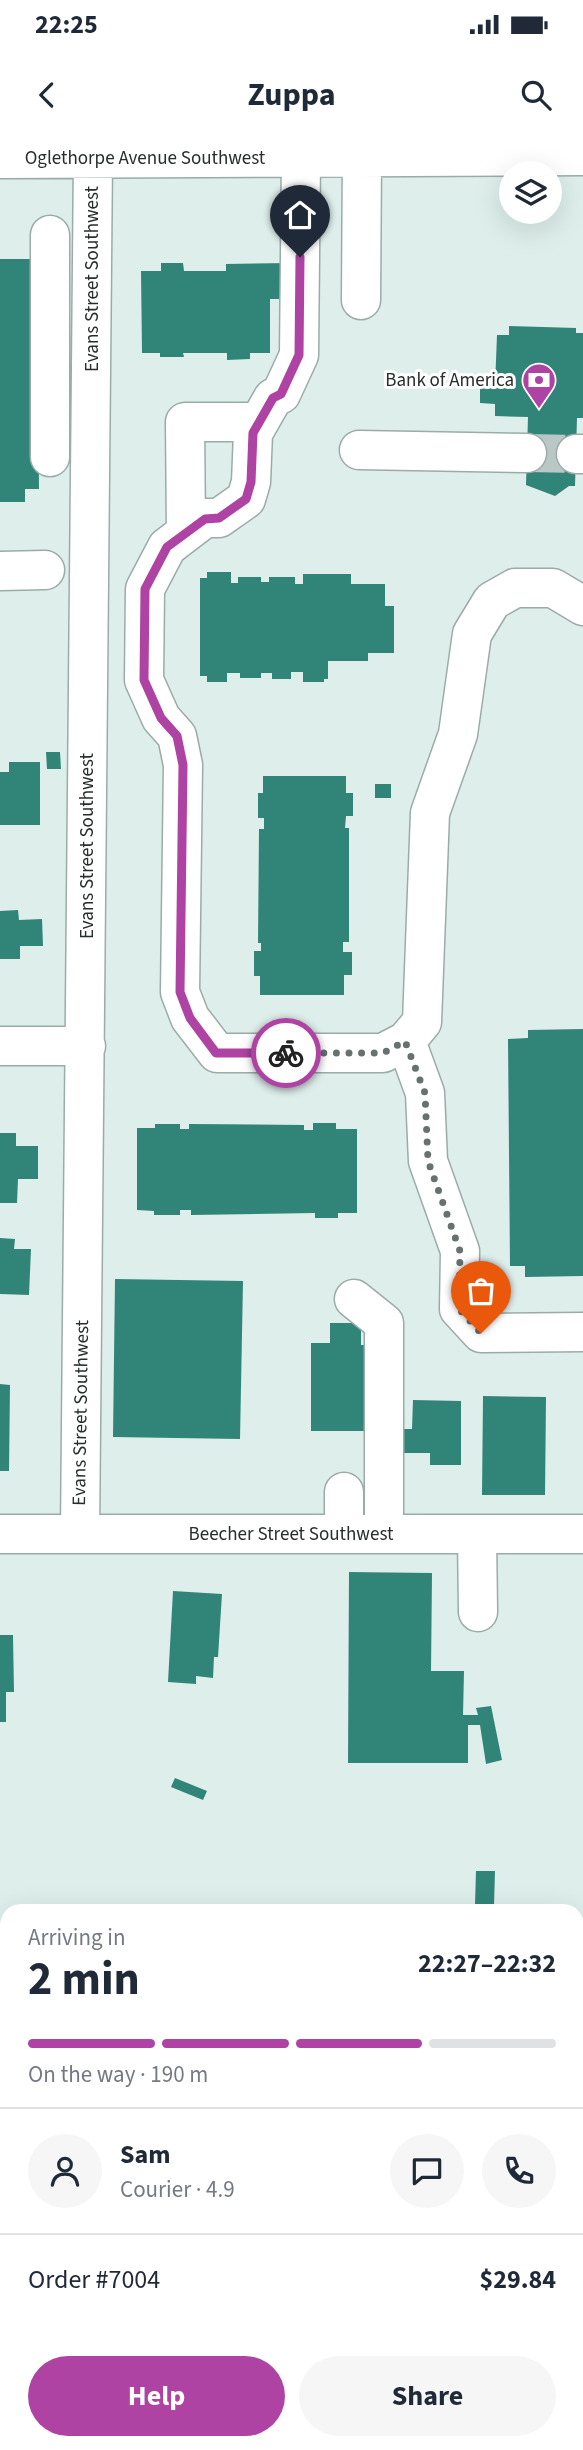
<!DOCTYPE html>
<html lang="en">
<head>
<meta charset="utf-8">
<style>
  body { margin:0; font-family:"Source Sans 3",sans-serif; background:#f6f6f7; color:#1f2937; height:100vh; display:flex; flex-direction:column; font-size:26px; white-space:nowrap }
  * { box-sizing:border-box; margin:0 }
  p { font-size:23px; color:#747a83 }
  .icon { flex:none; width:38px; height:38px; fill:none; stroke:currentColor; stroke-width:2; stroke-linecap:round; stroke-linejoin:round }
  .map { position:relative; flex:1; overflow:hidden }
  .sheet { position:absolute; left:0px; top:1764px; width:584px; height:546px; display:flex; flex-direction:column; background:#fff; border-radius:21px 21px 0 0; box-shadow:0 7px 28px #0002 }
  .sheet>* { flex:none }
  .controls { position:absolute; left:499px; top:21px; display:grid; gap:14px }
  .controls a { display:grid; place-items:center; width:63px; height:63px; border-radius:50%; background:#fff; box-shadow:0 7px 28px #0002; font-size:35px }
  .pin { position:absolute; display:grid; place-items:center; width:60px; height:60px; color:#fff; margin:-72px -30px; border-radius:50% 50% 50% 0; rotate:-45deg; box-shadow:0 0 7px #0007 }
  .pin .icon { rotate:45deg }
  .courier { position:absolute; display:grid; place-items:center; width:70px; height:70px; margin:-35px; border:5px solid #af43a3; border-radius:50%; background:#fff; color:#222; box-shadow:0 2px 9px #0007 }
  .headline em { font-style:normal; font-weight:700 }
  .headline div { display:flex; flex-direction:column-reverse }
  .headline { display:flex; align-items:center; justify-content:space-between; height:119px; padding:0 28px }
  h1 { font-size:46px; font-weight:700; line-height:52px }
  .bar { display:grid; grid-template-columns:repeat(4,1fr); gap:10px 7px; align-content:center; height:84px; padding:0 28px }
  .bar i { height:9px; border-radius:5px; background:#e0e1e3 }
  .bar .on { background:#af43a3 }
  .bar p { grid-column:span 4 }
  .line { display:flex; align-items:center; gap:18px; padding:0 28px; border-top:2px solid #e0e1e3 }
  .line div { flex:1 }
  .round { display:grid; place-items:center; flex:none; width:74px; height:74px; border-radius:37px; background:#f6f6f7 }
  .button { display:flex; gap:14px; margin-top:auto; padding:14px 28px }
  .button a { flex:1; height:80px; border-radius:42px; background:#af43a3; color:#fff; font-size:28px; font-weight:700; line-height:80px; text-align:center }
  .button a+a { background:#f6f6f7; color:#1f2937 }
  .status { display:flex; justify-content:space-between; align-items:center; height:49px; padding:0 35px; background:#fff; direction:ltr }
  .status svg { height:19px; fill:currentColor }
  header { display:flex; justify-content:space-between; align-items:center; height:91px; padding:0 28px; background:#fff; font-size:32px; font-weight:700 }
  .map>svg:first-child { display:block }
</style>
</head>
<body>
<div class="status"><b>22:25</b><svg viewBox="0 0 49 12"><path d="M0 12V9h3v3zM5 12V6h3v6zM10 12V3h3v9zM15 12V0h3v12zM26 1h20v11H26zM47 4h2v5h-2z"/></svg></div>
<header><svg class="icon" aria-label="back" viewBox="0 0 24 24"><path d="M15 5l-7 7 7 7"/></svg>Zuppa<svg class="icon" aria-label="search" viewBox="0 0 24 24"><circle cx="10" cy="10" r="6"/><path d="M15 15l6 6"/></svg></header>
<div class="map">
<svg width="583" height="2310" viewBox="0 0 583 2310">
  <rect width="100%" height="100%" fill="#ddeeeb"/>
  <!-- building -->
  <path fill="#318478" d="M0,119H37L39,349H25V362H0Z
    M161,123H183L184,131H226V124L291,123V159H270V213H250V219L227,220V213H183L184,217H160V213H142L141,131H161Z
    M509,186L576,188V193H583V278H577L575,346H569L555,356L526,345L528,277L495,276V264L480,263V246H495L497,195H509Z
    M207,432H231V443H238V437H261V442H269V437H295V444H303V434H351V444H385V466H394V513H368V521H328V539H324V542H303V532H291V539H272V533H261V538H240V533H227V542H207V536H200V438H207Z
    M46,612H60L61,629H47Z
    M9,622H40V685H0V632H9Z
    M263,636H346V653H353V676H346L345,688H349V802H343V812H352V835H344V855H260V836H254V811H261V803H258L259,689H264V678H258V653H263Z
    M375,644H391V658H375Z
    M18,770L19,780L42,779L43,806H20V819H0V771Z
    M583,889V1136L525,1137V1126H510L508,899L528,898V890Z
    M313,983H336V989H357V1073H338V1078H315V1073L191,1075V1070H180V1075H154V1071L137,1070V988H155V984H180V989H189V984L304,985V990H313Z
    M0,993H16V1006H38V1039H18L17,1063H0Z
    M0,1098L15,1099L14,1109H31L29,1155L0,1154Z
    M115,1139L243,1141L240,1299L113,1297Z
    M330,1183H361V1205H378V1291H311V1203H330Z
    M0,1244L10,1245L9,1331H0Z
    M483,1256L546,1257L545,1355H482Z
    M413,1260L461,1261V1325H430V1313H399V1289H412Z
    M349,1432L432,1433L431,1531H464L463,1575H478L476,1568L491,1566L502,1620L486,1624L480,1585H468V1623H348Z
    M173,1451L222,1454L218,1517H214L213,1538L196,1536V1544L168,1542Z
    M0,1495H13L14,1552H6V1582H0Z
    M175,1638L207,1651L203,1660L171,1647Z
    M476,1731H495L494,1765L475,1764Z
    M0,1937H7V2015H0Z
    M578,2121H583V2217H578Z"/>
  <g fill="none" stroke-linecap="round" stroke-linejoin="round">
    <!-- minor-tunnel -->
    <path stroke="#b9c8c5" stroke-width="38" stroke-dasharray="38 19" stroke-linecap="butt" d="M527,313L576,314"/>
    <!-- minor casing -->
    <g stroke="#9baca8" stroke-width="41">
      <path id="minor" d="M301,17L299,215L281,254L273,258L253,293L251,342L246,359L219,378H205L167,407L145,449L144,540L161,578L177,596L183,625L180,852L190,878L217,913H383L406,901L422,882L430,673L458,594L472,494L492,461L515,448H553L583,466
        M0,19L583,16
        M361,160L362,17
        M359,310L527,313
        M576,314H583
        M50,317V95
        M186,392L185,282H259
        M0,431L45,430
        M406,901L425,953L428,1021L460,1111L459,1169L481,1193L583,1192
        M0,906H86
        M354,1159L384,1183V1394
        M344,1352V1394
        M0,1394H583
        M80,1394L93,17
        M477,1394L478,1472
        M578,2076H583
        M0,2081H7
        M487,2303V2310"/>
    </g>
    <!-- minor -->
    <use href="#minor" stroke="#fff" stroke-width="38"/>
  </g>
  <g fill="none" stroke-linecap="round" stroke-linejoin="round">
    <!-- done -->
    <path stroke="#67716f" stroke-width="7" stroke-dasharray="0 12.6" d="M286,913H383L405,901L425,953L428,1021L460,1111L459,1169L481,1193"/>
    <!-- route -->
    <path stroke="#af43a3" stroke-width="9" d="M286,913H216L190,878L180,852L183,625L177,596L161,578L144,540L145,449L167,407L205,379L219,378L246,359L251,342L253,293L273,258L281,254L299,215L300,117"/>
  </g>
  <!-- icons -->
  <defs>
    <g id="bank-pin" transform="scale(1.75)"><path d="M0 17L-7.5 6A9.5 9.5 0 1 1 7.5 6Z" fill="#af43a3" stroke="#fff"/><path d="M-6-4H6V4H-6ZM0-2.3a2.3 2.3 0 1 0 0 4.6a2.3 2.3 0 1 0 0-4.6Z" fill="#fff"/></g>
  </defs>
  <g fill-rule="evenodd">
    <use href="#bank-pin" x="539" y="240"/>
  </g>
  <g text-anchor="middle" dominant-baseline="central" stroke-width="6" stroke-linejoin="round" paint-order="stroke">
    <!-- street labels -->
    <g font-size="19" fill="#272e2c" stroke="#fff">
      <text x="145" y="18">Oglethorpe Avenue Southwest</text>
      <text transform="translate(92 139) rotate(-90)">Evans Street Southwest</text>
      <text transform="translate(87 706) rotate(-90)">Evans Street Southwest</text>
      <text transform="translate(81 1273) rotate(-89)">Evans Street Southwest</text>
      <text x="291" y="1394">Beecher Street Southwest</text>
    </g>
    <!-- poi labels -->
    <g font-size="19" fill="#272e2c" stroke="#fff" text-anchor="end">
      <text x="514" y="240">Bank of America</text>
    </g>
  </g>
</svg>
<div class="controls">
<a><svg class="icon" aria-label="layers" viewBox="0 0 24 24"><path d="M12 4l9 5-9 5-9-5zM3 14l9 5 9-5"/></svg></a>
</div>
<div class="pin" style="left:481px;top:1193px;background:#ea580c"><svg class="icon" aria-label="bag" viewBox="0 0 24 24"><path d="M5 8h14l-1 12H6zM9 8a3 3 0 0 1 6 0"/></svg></div>
<div class="pin" style="left:300px;top:117px;background:#1f2937"><svg class="icon" aria-label="home" viewBox="0 0 24 24"><path d="M3 11l9-7 9 7M6 9v11h12V9"/></svg></div>
<div class="courier" style="left:286px;top:913px"><svg class="icon" aria-label="bike" viewBox="0 0 24 24"><circle cx="6" cy="16" r="4"/><circle cx="18" cy="16" r="4"/><path d="M6 16l4-8h5l3 8M10 8l3 8H6M13 5h3"/></svg></div>
<section class="sheet">
<div class="headline"><div><h1>2 min</h1><p>Arriving in</p></div><em>22:27–22:32</em></div>
<div class="bar"><i class="on"></i><i class="on"></i><i class="on"></i><i></i><p>On the way · 190 m</p></div>
<div class="line" style="height:126px"><a class="round"><svg class="icon" aria-label="person" viewBox="0 0 24 24"><circle cx="12" cy="8" r="4"/><path d="M4 21q1-7 8-7t8 7"/></svg></a><div><b>Sam</b><p>Courier · 4.9</p></div><a class="round"><svg class="icon" aria-label="chat" viewBox="0 0 24 24"><path d="M4 5h16v11H9l-5 4z"/></svg></a><a class="round"><svg class="icon" aria-label="phone" viewBox="0 0 24 24"><path d="M5 4h4l2 5-3 2q2 4 5 5l2-3 5 2v4C11 20 4 13 5 4z"/></svg></a></div>
<div class="line" style="height:91px"><div>Order #7004</div><b>$29.84</b></div>
<div class="button"><a>Help</a><a>Share</a></div>
</section>
</div>
</body>
</html>
